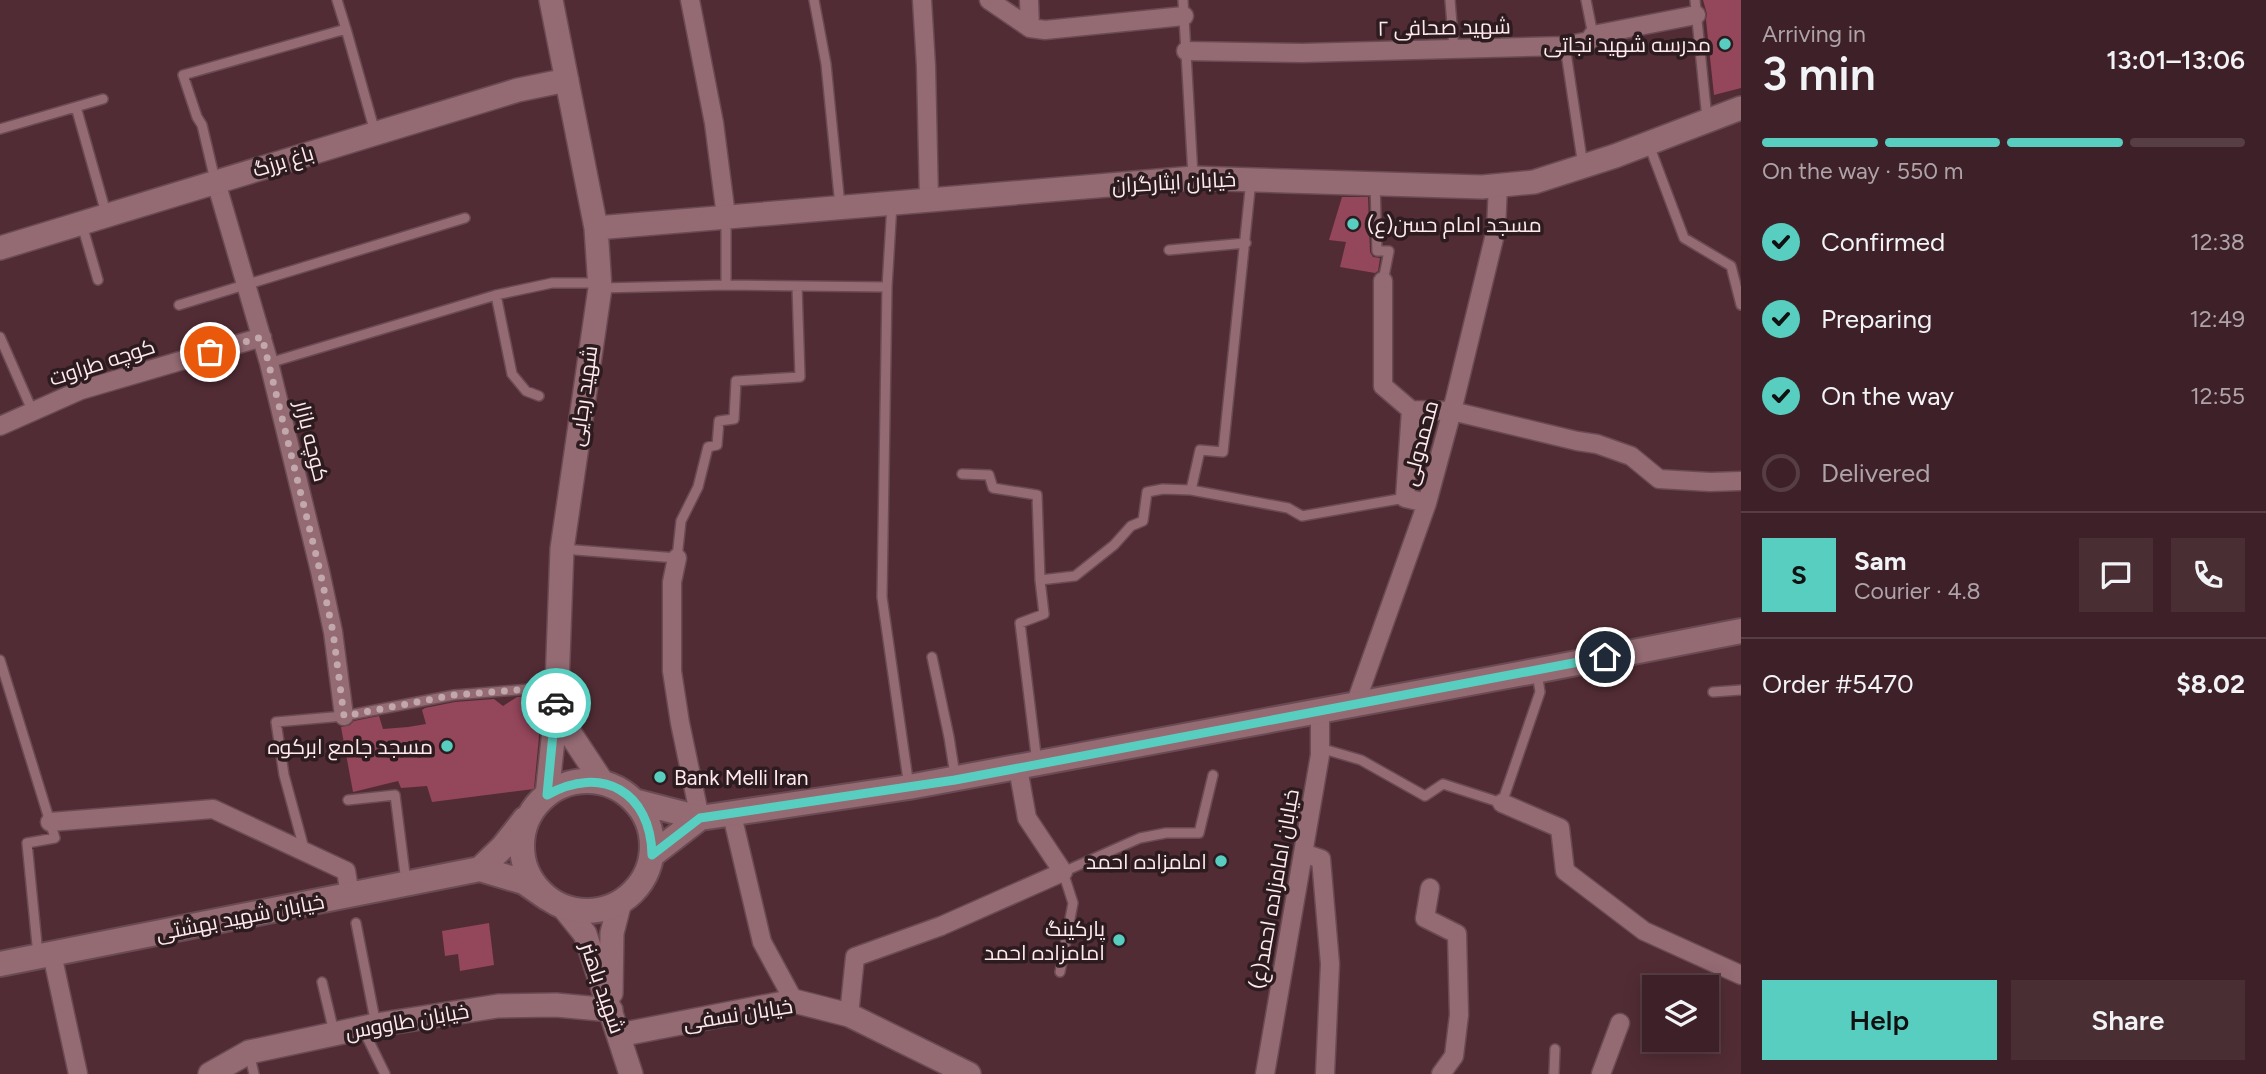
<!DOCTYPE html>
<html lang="en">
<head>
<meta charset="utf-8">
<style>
  body { margin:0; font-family:Figtree,Cairo,sans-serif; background:#492e34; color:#f1f3f6; height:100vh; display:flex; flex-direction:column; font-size:26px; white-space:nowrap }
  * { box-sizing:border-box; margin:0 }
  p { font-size:23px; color:#ada3a8 }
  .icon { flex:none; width:38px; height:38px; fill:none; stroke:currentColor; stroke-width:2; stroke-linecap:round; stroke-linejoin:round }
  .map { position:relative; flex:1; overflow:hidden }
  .drawer { display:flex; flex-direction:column; background:#3e2128; width:525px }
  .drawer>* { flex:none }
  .tools { position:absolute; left:1642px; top:975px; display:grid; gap:14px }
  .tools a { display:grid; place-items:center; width:77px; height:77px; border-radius:0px; background:#3e2128; box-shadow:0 4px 18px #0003,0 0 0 2px #573e45; font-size:35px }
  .pin { position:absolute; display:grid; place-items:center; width:60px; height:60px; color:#fff; margin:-30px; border:4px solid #fff; border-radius:50%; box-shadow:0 2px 7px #0007 }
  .courier { position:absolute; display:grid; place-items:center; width:70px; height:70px; margin:-35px; border:5px solid #58cec0; border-radius:50%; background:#fff; color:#222; box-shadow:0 2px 9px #0007 }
  .overview em { font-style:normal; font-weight:600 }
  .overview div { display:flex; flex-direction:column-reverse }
  .overview { display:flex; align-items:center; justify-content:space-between; height:119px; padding:0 21px }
  h1 { font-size:46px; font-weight:600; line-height:52px }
  .bar { display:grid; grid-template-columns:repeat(4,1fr); gap:10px 7px; align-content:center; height:84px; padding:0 21px }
  .bar i { height:9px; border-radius:5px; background:#573e45 }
  .bar .on { background:#58cec0 }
  .bar p { grid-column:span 4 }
  .line { display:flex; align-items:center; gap:18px; padding:0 21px; border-top:2px solid #573e45 }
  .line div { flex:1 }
  .round { display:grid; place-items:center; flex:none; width:74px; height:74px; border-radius:0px; background:#492e34 }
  ol { padding:0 21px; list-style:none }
  li { display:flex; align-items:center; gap:21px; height:77px }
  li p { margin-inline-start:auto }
  li .icon { padding:7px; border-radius:50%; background:#58cec0; color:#111; stroke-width:4 }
  li:last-child { color:#ada3a8 }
  li i { width:38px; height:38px; border:4px solid #573e45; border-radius:50% }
  .action { display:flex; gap:14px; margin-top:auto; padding:14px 21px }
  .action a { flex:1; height:80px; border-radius:0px; background:#58cec0; color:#111; font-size:28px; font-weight:600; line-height:80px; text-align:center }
  .action a+a { background:#492e34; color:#f1f3f6 }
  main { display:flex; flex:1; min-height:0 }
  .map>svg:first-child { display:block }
</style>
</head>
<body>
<main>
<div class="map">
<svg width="1741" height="1074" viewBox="0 0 1741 1074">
  <rect width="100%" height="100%" fill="#522c35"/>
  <!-- building -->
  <path fill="#94465b" d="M1703,0H1741V88L1714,95L1706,20L1707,14Z
    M1342,197H1368L1370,252L1373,257L1380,258L1378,271L1375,273L1340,267L1346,242L1329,240Z
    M543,695L534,789L432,802L427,786L401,788L398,781L353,792L341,727L350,725L354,721L379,716L383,729L408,727L426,724L422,710L425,708L455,702L494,699L503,706L517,697Z
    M489,923L494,965L460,971L458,954L445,956L442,931Z"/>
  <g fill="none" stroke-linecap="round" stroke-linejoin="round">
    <!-- service casing -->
    <g stroke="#6a4b53" stroke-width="12">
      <path id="service" d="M814,0L826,64L840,206
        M1183,0L1193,176
        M1450,0L1454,49
        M1586,0L1593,35
        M1695,0L1707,119
        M346,29L375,132
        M1565,46L1583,166
        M76,107L106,213
        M0,129L103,99
        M1649,145L1684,238L1731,266L1741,305
        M215,180L202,125L197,117L183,75L346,29L337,0
        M1375,184L1377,251H1389L1383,281
        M892,204L887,287L882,597L909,787
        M726,217V285
        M82,225L98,280
        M1169,250L1246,243
        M601,288L726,285L887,287
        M496,295L512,374L526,391L539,396
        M179,305L465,218
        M0,337L32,410
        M269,363L496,295L552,283H597
        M962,474L989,475L993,488L1037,495L1040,580L1075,576L1114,545L1131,526L1143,521L1147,492L1163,489L1191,490L1200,450L1223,452L1251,180
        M1191,490L1288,508L1302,516L1405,498
        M563,549L677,558L681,521L698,487L708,447L717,445L719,421L734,419L736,381L800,377L797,286
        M932,657L949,737L955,775
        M0,660L55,838L27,843L38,955
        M1713,692L1741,690
        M1320,748L1361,760L1425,796L1443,784L1502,803L1540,692L1537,672
        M1037,763L1020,623L1044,614L1040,580
        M348,800L395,795L406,882
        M305,852L284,775L276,722L344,716L454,695L555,687
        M356,923L376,1025
        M1060,972L1073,903L1063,872L1140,838L1166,833H1199L1213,775
        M322,982L334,1032
        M363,1029L385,1074
        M249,1053L254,1074
        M1554,1074L1555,1049"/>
    </g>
    <!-- minor casing -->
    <g stroke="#6a4b53" stroke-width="21">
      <path id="minor" d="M690,0L714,123L726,216
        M922,0L926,66L929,200
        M989,0L1030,28
        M1029,0L1030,28L1045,30L1184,16
        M1186,51L1302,53L1565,46L1589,41L1593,35L1696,15
        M216,182L269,363L320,571L333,632L344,716
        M1383,281V386L1411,410L1405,498L1427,503
        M1411,410L1452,411L1577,441L1597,444L1631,456L1659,479L1710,482L1741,481
        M0,426L81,390L262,337
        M677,558L672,582V671L680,723L700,818
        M1355,705L1427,503L1452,411L1496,230L1498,185
        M1502,803L1560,828L1565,871L1644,931L1741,975
        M732,815L762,942L794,1001
        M50,822L213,809L346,871L350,895
        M1303,853L1321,859L1330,964L1325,1074
        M1430,888L1425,918L1457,934L1459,1015L1454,1056L1441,1074
        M52,954L78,1074
        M849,1015L855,957L941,926L1063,872L1027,818L1018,768
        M1265,1074L1320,755V712
        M1601,1074L1620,1023"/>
    </g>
    <!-- tertiary casing -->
    <g stroke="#6a4b53" stroke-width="26">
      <path id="tertiary" d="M596,228L1193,178L1482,187L1534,182L1615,156L1741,108
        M0,248L518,90L567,80
        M556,712L603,783
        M547,795L556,712L562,549L600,288L596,228L551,0
        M564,908L585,934L631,1074
        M611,993L612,933L620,902
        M619,1035L794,1001L849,1015L969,1074
        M210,1074L249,1052L376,1025L498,1006L556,1005L611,1010"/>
    </g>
    <!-- secondary casing -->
    <g stroke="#6a4b53" stroke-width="28">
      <path id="secondary" d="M522 846a65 65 0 1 1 130 0a65 65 0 1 1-130 0Z
        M634,801L700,818L909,787L1551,668L1741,631
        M652,855L700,818
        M480,869L503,847L525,819
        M0,964L480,869L524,882L547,898"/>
    </g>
    <!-- service -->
    <use href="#service" stroke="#946a73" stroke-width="9"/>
    <!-- minor -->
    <use href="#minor" stroke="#946a73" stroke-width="18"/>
    <!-- tertiary -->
    <use href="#tertiary" stroke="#946a73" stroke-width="23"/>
    <!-- secondary -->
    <use href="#secondary" stroke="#946a73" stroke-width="24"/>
  </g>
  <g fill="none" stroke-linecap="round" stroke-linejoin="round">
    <!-- done -->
    <path stroke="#c2a7ad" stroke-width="7" stroke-dasharray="0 12.6" d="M210,352L262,337L320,571L333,632L344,716L454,695L555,687L556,703"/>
    <!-- route -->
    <path stroke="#58cec0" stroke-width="9" d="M556,703L547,795C602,764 651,792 652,855L700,818L955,780L1605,657"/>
  </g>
  <!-- markers -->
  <g fill="#58cec0" stroke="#2c1b1f" stroke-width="2.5">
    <circle cx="1725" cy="44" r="7"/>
    <circle cx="1353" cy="224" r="7"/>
    <circle cx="447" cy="746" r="7"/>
    <circle cx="660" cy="777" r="7"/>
    <circle cx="1221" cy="861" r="7"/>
    <circle cx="1119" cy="940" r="7"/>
  </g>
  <g text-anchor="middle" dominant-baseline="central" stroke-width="7" stroke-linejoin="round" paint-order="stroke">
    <!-- street labels -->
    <g font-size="21" fill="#fee9ed" stroke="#2c1b1f">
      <text transform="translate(1444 27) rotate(-1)">شهید صحافی ۲</text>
      <text transform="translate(283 161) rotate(-17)">باغ برزگ</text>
      <text transform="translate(1174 182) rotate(-3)">خیابان ایثارگران</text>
      <text transform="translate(102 362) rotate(-18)">کوچه طراوت</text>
      <text transform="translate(583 396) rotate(-82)">شهید رجایی</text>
      <text transform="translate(312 441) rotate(76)">کوچه بازار</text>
      <text transform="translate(1420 443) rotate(-75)">محمدولی</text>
      <text transform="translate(1274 889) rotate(-80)">خیابان امامزاده احمد(ع)</text>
      <text transform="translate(240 917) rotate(-11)">خیابان شهید بهشتی</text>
      <text transform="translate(603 988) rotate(71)">شهید باهنر</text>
      <text transform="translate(738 1014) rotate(-9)">خیابان نسفی</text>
      <text transform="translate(407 1021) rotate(-10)">خیابان طاووس</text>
    </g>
    <!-- poi labels -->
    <g font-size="21" fill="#fee9ed" stroke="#2c1b1f" text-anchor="end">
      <text x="1711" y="44">مدرسه شهید نجاتی</text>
      <text x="1367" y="224" text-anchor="start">مسجد امام حسن(ع)</text>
      <text x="433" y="746">مسجد جامع ابرکوه</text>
      <text x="674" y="777" text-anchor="start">Bank Melli Iran</text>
      <text x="1207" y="861">امامزاده احمد</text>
      <text x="1105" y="928">پارکینگ<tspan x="1105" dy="24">امامزاده احمد</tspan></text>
    </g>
  </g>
</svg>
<div class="tools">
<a><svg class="icon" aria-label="layers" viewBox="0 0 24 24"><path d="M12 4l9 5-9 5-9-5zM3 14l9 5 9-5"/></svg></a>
</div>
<div class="pin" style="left:210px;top:352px;background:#ea580c"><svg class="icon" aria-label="bag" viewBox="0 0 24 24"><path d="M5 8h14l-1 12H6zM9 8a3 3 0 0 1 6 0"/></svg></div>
<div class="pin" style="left:1605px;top:657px;background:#1f2937"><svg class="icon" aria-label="home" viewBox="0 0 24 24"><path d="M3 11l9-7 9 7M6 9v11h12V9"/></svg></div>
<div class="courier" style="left:556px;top:703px"><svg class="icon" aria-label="car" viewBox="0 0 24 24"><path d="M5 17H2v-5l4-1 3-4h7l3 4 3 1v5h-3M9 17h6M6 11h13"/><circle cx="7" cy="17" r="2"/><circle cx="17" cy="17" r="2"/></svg></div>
</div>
<section class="drawer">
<div class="overview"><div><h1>3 min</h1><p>Arriving in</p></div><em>13:01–13:06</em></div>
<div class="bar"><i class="on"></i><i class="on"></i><i class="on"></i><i></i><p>On the way · 550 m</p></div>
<ol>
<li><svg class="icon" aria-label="check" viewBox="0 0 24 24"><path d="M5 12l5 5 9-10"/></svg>Confirmed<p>12:38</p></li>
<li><svg class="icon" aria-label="check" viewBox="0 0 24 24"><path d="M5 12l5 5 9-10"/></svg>Preparing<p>12:49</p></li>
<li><svg class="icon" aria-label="check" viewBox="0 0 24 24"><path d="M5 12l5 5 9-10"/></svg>On the way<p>12:55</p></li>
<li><i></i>Delivered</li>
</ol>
<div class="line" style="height:126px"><b class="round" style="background:#58cec0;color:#111">S</b><div><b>Sam</b><p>Courier · 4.8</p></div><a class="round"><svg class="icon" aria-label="chat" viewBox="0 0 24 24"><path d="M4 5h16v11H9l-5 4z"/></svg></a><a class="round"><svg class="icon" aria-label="phone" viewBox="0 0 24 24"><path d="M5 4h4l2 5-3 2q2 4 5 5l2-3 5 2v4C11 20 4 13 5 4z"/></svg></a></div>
<div class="line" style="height:91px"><div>Order #5470</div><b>$8.02</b></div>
<div class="action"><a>Help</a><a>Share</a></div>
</section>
</main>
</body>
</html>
